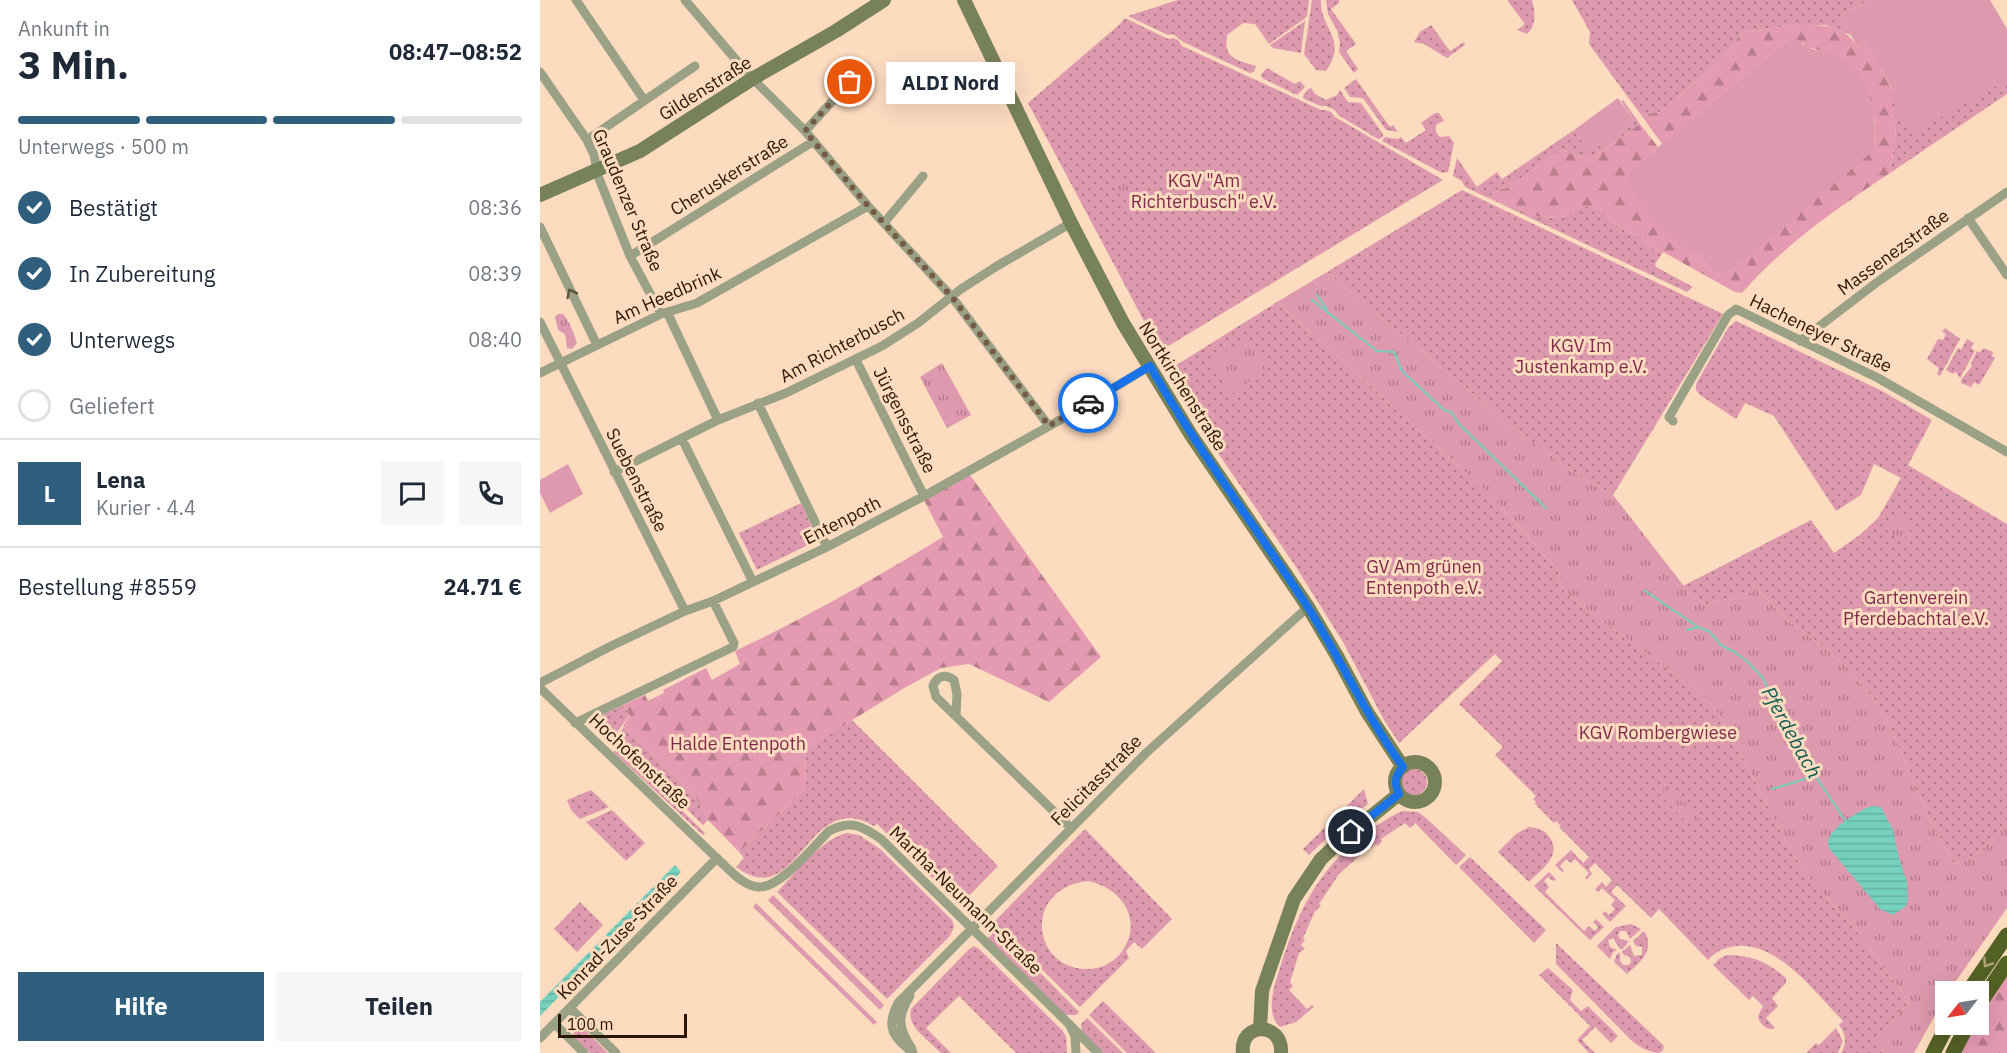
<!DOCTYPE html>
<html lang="de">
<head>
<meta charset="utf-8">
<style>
  body { margin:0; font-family:"IBM Plex Sans",sans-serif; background:#f6f6f7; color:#1f2937; height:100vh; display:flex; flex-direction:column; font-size:22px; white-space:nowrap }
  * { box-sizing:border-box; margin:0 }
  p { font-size:20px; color:#747a83 }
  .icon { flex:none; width:33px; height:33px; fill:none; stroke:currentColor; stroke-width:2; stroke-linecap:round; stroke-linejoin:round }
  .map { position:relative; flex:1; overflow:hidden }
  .sheet { display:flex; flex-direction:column; background:#fff; width:540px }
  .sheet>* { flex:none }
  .needle { width:39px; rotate:239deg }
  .controls { position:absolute; left:1395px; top:981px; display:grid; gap:12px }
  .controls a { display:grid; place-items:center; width:54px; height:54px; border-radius:0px; background:#fff; box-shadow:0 6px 24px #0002; font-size:30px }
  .scale { position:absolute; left:18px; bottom:15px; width:129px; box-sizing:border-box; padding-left:6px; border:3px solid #2a1604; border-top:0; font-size:16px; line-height:21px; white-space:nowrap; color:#2a1604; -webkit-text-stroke:4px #fddbbf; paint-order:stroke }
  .pin { position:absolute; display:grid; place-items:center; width:51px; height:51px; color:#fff; margin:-26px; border:3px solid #fff; border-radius:50%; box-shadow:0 2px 6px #0007 }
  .courier { position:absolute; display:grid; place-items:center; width:60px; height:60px; margin:-30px; border:4px solid #1a73e8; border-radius:50%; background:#fff; color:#222; box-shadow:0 2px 8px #0007 }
  .bubble { position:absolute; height:42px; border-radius:0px; background:#fff; box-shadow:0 6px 24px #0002; font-size:20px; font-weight:800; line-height:42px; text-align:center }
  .headline em { font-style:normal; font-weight:800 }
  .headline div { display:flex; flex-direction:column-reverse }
  .headline { display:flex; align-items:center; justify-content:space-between; height:102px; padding:0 18px }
  h1 { font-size:39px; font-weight:800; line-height:45px }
  .bar { display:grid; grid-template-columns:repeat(4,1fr); gap:9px 6px; align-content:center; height:72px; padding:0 18px }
  .bar i { height:8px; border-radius:4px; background:#e0e1e3 }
  .bar .current { background:#305f7e }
  .bar p { grid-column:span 4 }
  .line { display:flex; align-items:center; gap:15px; padding:0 18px; border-top:2px solid #e0e1e3 }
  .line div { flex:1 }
  .round { display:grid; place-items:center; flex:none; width:63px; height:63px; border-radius:0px; background:#f6f6f7 }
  ol { padding:0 18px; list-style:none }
  li { display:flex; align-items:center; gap:18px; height:66px }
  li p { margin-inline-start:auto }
  li .icon { padding:6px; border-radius:50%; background:#305f7e; color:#fff; stroke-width:4 }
  li:last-child { color:#747a83 }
  li i { width:33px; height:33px; border:3px solid #e0e1e3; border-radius:50% }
  .primary-button { display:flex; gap:12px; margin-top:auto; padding:12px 18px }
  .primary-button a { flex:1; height:69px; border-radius:0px; background:#305f7e; color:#fff; font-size:24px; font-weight:800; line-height:69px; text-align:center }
  .primary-button a+a { background:#f6f6f7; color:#1f2937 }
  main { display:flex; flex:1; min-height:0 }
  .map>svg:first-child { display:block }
</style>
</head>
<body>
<main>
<section class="sheet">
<div class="headline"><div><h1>3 Min.</h1><p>Ankunft in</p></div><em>08:47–08:52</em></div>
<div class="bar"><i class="current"></i><i class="current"></i><i class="current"></i><i></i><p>Unterwegs · 500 m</p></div>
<ol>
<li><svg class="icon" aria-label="check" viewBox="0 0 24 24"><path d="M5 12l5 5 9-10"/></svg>Bestätigt<p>08:36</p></li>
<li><svg class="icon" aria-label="check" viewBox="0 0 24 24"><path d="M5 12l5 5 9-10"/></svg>In Zubereitung<p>08:39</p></li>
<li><svg class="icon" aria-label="check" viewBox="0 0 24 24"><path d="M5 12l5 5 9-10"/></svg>Unterwegs<p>08:40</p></li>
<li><i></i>Geliefert</li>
</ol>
<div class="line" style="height:108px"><b class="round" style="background:#305f7e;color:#fff">L</b><div><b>Lena</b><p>Kurier · 4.4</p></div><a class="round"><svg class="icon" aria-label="chat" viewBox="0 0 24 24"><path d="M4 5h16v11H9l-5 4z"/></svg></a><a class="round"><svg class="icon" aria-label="phone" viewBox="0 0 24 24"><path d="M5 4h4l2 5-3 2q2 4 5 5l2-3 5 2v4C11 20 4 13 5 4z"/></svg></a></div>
<div class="line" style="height:78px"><div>Bestellung #8559</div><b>24.71 €</b></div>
<div class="primary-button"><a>Hilfe</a><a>Teilen</a></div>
</section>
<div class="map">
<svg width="1467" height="1053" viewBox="0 0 1467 1053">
  <defs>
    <pattern id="grass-dots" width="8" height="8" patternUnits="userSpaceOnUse" patternTransform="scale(1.5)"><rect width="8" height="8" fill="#dd99ad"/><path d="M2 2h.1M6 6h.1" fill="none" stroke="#b37c8b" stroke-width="1.8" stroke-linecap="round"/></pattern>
    <pattern id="forest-firs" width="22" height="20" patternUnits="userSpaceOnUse" patternTransform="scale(1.5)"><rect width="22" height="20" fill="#e49bb1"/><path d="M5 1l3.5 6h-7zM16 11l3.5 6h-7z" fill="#b97d8e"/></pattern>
    <pattern id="park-tufts" width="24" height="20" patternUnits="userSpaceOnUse" patternTransform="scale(1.5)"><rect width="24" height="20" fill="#dd99ad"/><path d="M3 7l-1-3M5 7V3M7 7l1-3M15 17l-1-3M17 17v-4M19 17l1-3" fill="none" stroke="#b37c8b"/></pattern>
    <pattern id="water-rules" width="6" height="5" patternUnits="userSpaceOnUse" patternTransform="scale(1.5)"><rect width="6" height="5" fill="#75d0be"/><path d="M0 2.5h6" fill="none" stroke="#65b2a2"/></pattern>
  </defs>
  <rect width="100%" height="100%" fill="#fddbbf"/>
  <!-- grass -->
  <path fill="url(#grass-dots)" fill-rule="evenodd" d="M638,0H769L767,16L764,19L729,44L715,24L703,23L687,35C683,58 696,60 716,66L714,72L710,73L643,42L633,34L628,35L588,16Z
    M772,0H781C779,28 809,38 786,71L776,70L764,54Z
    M786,0H799V3L791,9L816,44L806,51L818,69L814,73L799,52L800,43L797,30L788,14Z
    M967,0H992C995,11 997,25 987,34L977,30L985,24Z
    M1032,0H1329L1300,16L1311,35L1285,25H1256L1202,32L1183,58L1120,112L1101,115L1049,44L1050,32Z
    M585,18L628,39L633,38L638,40L642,46L781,110C788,110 792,111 795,117L903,180L620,351L488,103L580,24Z
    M765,21L761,53L733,48L730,45Z
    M891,25L910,51L924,42L925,45L907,58L884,44L874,42L880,32Z
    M727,68L755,84L760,81L765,87L757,95L722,78L721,75Z
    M1467,74V94L1350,173L1356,132L1350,94Z
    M816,79L850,127L853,125L858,132L846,130L823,98L810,97L804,88Z
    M771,88L775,94L786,100L797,95L800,90L808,102L821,103L843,134V137L838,139L798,115L795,110L786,106H781L764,99L763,96L768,89Z
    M1083,100L1100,124L1053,157H1044L1021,150L967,188L957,190L949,198L1000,217L1021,218L1044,206L1061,209L1072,222L1089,233L1100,236L1108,247L1123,252L1115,264L1116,267L1153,287L1147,292L925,187L922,181L913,176L917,158L937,187L957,172L962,179L1034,130L1050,152L1094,121L1081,101Z
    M895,113H899L904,121L897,124C894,130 896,134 901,137L909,136L914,143L908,172L902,173L842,141L845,137L858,139L861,137L866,143L886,130L881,123Z
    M922,190L1183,314L1073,495L1034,473L970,425L787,272Z
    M737,302L940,485L967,513L1020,573L1019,585L1028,595L1160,693L1177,712L1188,729L1247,843L1270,879L1315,929L1369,1002L1334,1041L1344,1053H1301C1307,1043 1306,1034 1299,1025L1303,1021C1275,993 1239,942 1196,946C1184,948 1177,950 1168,960L1119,909L1111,918L1077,885L1071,892L1086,906L1070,922L1062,914L1065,911L1069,915L1075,909L1071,905L1075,900L1062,888L1058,892L1055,889L1062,882L1066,887L1072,880L1055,863L1049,869L1052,874L1047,879L1045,878L1049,873L1035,859L1031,863L1026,859L1020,866L1024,871L1022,872L1015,865L1031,850L1043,863L1049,857L1019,827L1021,826L1016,821L1014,823L995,804L996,802L993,799L996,796L955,755L963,747L919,704L962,661L955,654L859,743L844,720L803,642L756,567L665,434L630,369Z
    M1196,321L1342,391L1392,420L1368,465L1467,524V822C1451,840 1439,858 1414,864L1393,827L1346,717L1332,697L1309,669L1284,647L1247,620L1218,590L1167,605L1151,595L1143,586L1271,520L1294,553L1321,534L1338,518L1361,478L1334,464L1321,495L1296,511L1234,416L1205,403L1196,419L1160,395L1156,390V384L1188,328Z
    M1405,328L1420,339L1400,376L1397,374L1399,368L1387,359L1398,339L1403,340L1406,334L1402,332Z
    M1427,339L1434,343L1431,348L1435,351L1420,378L1416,372L1413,374L1406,370L1418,348L1421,350Z
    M1444,348L1453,352L1452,356L1455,358L1439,385L1434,382L1431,387L1421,383V380L1432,366L1431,363L1437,351L1440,352Z
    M261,503L278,540L217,570L199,533Z
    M83,705L90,714L74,737L55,718Z
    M312,720L458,866L420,905L337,824L334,826C267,786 259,914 196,867L204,858L199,852L266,788L265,749Z
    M84,727L155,796L168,820L163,825L75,738Z
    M78,748L165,833L163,835L73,752Z
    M861 782a13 13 0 1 1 26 0a13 13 0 1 1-26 0Z
    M824,789L828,804L799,826L769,855L763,849Z
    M51,790L69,807L40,819L31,810L27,800Z
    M72,810L105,843L86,861L46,822Z
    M863,811L878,812L886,818L926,855L916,865L875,823L870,828L865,823L841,839L842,841L838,846L836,844L831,848L829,847L799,874L779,904L781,906L775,911L763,938L765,940L761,945L765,949L759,953L750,982L753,986L749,990L767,1009L772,1005L774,1007L756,1022L740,1027C726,1015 733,989 738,974C756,916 776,869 828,832C839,824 850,816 863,811Z
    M989,827C997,828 1006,830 1010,838C1022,856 1001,870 989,882L958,852L976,834Z
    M545,829L632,919L602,949L594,942L586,951L589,958L540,1007L454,922ZM549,881C583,889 605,922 580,954C572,963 560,969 548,969C493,971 480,888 549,881Z
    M307,833L319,835L340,849L412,920L414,927L410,936L347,999L237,892C256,873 281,839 307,833Z
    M930,857L1006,930L994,943L919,867Z
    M1009,872L1016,879L1013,881L1008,877L1004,881L1009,887L1005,892L1044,931L1049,926L1055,931L1058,927L1053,922L1056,919L1064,927L1050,940L994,886Z
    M233,895L344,1005L340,1010L228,900Z
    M40,902L63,925L37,952L14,929Z
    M216,903L337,1022L334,1025L213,907Z
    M1091,924L1101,929L1090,939L1086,931H1080L1078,935L1080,939L1089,941L1083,949H1080L1073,938L1068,940L1070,947L1077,950L1073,952L1070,959L1057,946L1076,927Z
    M457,929L539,1012L536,1015H525L447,939Z
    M1104,931C1116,950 1100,962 1087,974L1074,962L1077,954L1080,953V961L1083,965H1089L1091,962L1090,957L1084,955L1082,952L1090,945L1094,956L1102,955V947L1096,946L1093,941Z
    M1016,943L1120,1042L1124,1046L1123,1050L1119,1053C1107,1052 1095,1045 1087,1036L1016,964Z
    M434,946L439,949L523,1031L526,1037L527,1053H476L419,996L386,1028L411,1053H401C390,1041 366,1027 371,1009L429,949Z
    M1187,955C1211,955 1228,962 1246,978V983L1232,998L1238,1006L1226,1018L1235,1028C1227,1031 1219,1024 1218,1016L1223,1006L1213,996L1209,1000L1173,965L1179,959Z
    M1008,968L1033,990L1030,1000L1041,1011L1048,1006L1078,1036L1071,1043L1055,1027L1042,1040L1055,1053H1049L1037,1040L1050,1026L999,975Z
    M563,1001L616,1053H587L549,1015Z
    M547,1018L583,1053H563L542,1032L541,1024Z
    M41,1026L68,1053H50L32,1035Z
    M1296,1028L1303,1041L1298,1053H1266L1276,1043L1279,1045Z"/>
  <!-- forest -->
  <path fill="url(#forest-firs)" d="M1256,25C1279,25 1304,24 1317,46L1325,41L1354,92L1350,94L1356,132L1350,173C1295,210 1246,243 1202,293L1195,292L1123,252L1108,247L1100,236L1089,233L1072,222L1061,209L1044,206L1021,218L1000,217L949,198L957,190L967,188L1021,150L1044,157H1053L1100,124L1118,147L1112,152L1111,217L1139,243L1161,256L1172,272H1189L1255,215L1334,142L1335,121L1332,105L1279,50L1266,47L1263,43L1248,40L1122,144L1101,115L1120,112L1183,58L1202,32Z
    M430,475L561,657L509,702L429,664L401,668L366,687L265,749L266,788L199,852L168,820L155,796L83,726L90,715L83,705L105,695L108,701L124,693L123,690L166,668L172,680L200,664L195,651C267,617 336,578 403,537L384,500Z
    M1467,974V1053H1420L1436,1025L1438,1024L1439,1020Z"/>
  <!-- park -->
  <path fill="url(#park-tufts)" d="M579,174L601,198L592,206L581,197L572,181Z
    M787,272L970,425L1034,473L1073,495L1151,595L1167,605L1218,590L1247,620L1284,647L1309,669L1332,697L1346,717L1393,827L1414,864C1439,858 1451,840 1467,822V908L1409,991L1406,992L1405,997L1374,1053H1344L1333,1042L1369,1002L1315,929L1270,879L1247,843L1188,729L1177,712L1160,693L1028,595L1019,585L1020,573L967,513L940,485L737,302Z
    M18,314H23C29,321 34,333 37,343L32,349L27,348L25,334L18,330L15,317Z
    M707,339L727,361L725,368L715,378L690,395L672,362L676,357Z
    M402,363L431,415L407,428L380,377Z
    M1356,514L1373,528L1361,542L1344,528Z
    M1131,784L1143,804L1148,802L1161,821L1155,825L1147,823L1118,793Z"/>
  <!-- pitch -->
  <path fill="#dd99ad" d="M1329,0H1450L1467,29V80L1371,134L1348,93L1353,90L1325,41L1317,46L1300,16Z
    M1254,39C1261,40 1263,46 1269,48C1282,52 1297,53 1308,62C1333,83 1340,123 1331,153L1189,272H1172L1161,256L1139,244L1111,217L1089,184V175L1118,147L1248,40Z
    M1078,98L1094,121L1050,153L1034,130Z
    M28,464L43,494L10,513L0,493V480Z"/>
  <!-- water -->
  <path fill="url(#water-rules)" d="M1332,806L1341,807L1353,830L1359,858L1367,882L1368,899L1366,906L1353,915L1340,909L1289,848C1288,844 1287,842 1289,838C1293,827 1321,809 1332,806Z
    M135,865L141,872L0,1016V1002Z"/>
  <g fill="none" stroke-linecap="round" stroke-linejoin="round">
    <!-- stream -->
    <path stroke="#75d0be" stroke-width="2" d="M777,295L787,310
      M772,300L837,351L854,352L862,371L904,410L911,412L919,424L1006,508
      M1104,590L1158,627L1170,632L1181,645L1196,653L1209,663L1222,677L1268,765L1307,823
      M1147,630L1158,627
      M1232,789L1275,776"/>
    <!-- minor -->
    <path stroke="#9aa185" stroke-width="9" d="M36,0L104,100
      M145,0L209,75L265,131L328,206L412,297L509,426
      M0,72L47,140L54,155L58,176L90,256L121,314
      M265,131L310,82
      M47,140L155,66
      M1428,218L1467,275
      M344,223L383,176
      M0,227L57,345
      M90,256L274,141
      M127,312L178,420
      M0,322L145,611
      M1260,341L1340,280L1467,192
      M316,360L384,496
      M0,373L121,314L157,303L328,206
      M218,403L287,547
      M1133,421L1129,417L1188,315L1196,309L1338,378L1467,452
      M142,439L213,582
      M74,472L178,420L246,393L342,346L378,323L421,289L457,266L531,223
      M0,683L69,647L145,611L173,601L287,547L384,496L529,415L610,366
      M0,688L186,867C196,876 205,886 219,887C240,888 274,846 289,831C311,819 322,826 341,839L529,1024
      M416,715L417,694L414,680C405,673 397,676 393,686L396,697L531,828
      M35,723L193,647L194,643L173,601
      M370,996C357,1017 358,1028 372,1049
      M30,1008L76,1053
      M15,1024L44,1053
      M530,1026L529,1024L558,1053
      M531,1028L535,1036L536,1053
      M0,1038L177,858
      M373,1053C353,1036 345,1028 358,1003L606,753L768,607"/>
    <!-- secondary -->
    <path stroke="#778258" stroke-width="14" d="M424,0L531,223L583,323L651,435L768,607L797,656L827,712L863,767
      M0,195L100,151L212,79L296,31L344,0
      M855 782a20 20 0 1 1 40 0a20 20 0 1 1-40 0Z
      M720,1029L722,991L754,899L781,859L797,844L859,794
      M703,1053C699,1022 743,1021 741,1053"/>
    <!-- trunk -->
    <path stroke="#546124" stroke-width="15" d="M1428,992L1467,935
      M1438,1006L1467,963
      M1393,1053L1408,1024
      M1413,1053L1428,1024"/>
  </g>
  <!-- one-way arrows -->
  <defs><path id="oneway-chevron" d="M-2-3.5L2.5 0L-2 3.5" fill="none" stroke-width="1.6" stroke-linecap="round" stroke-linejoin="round" transform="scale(1.5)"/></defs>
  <use stroke="#5c553e" href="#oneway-chevron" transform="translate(31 293) rotate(-116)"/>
  <use stroke="#b1a479" href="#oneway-chevron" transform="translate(1447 963) rotate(124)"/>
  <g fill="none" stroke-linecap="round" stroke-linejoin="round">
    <!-- done -->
    <path stroke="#745b45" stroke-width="6" stroke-dasharray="0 10.8" d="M310,82L265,131L328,206L412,297L509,426L548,403"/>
    <!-- route -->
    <path stroke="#1a73e8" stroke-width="8" d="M548,403L610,366C658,450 715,526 767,606C801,659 826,716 863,767C855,776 854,783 859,794L811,832"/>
  </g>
  <g text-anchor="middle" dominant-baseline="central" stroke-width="6" stroke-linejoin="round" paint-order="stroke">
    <!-- street labels -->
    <g font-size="18" fill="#2a1604" stroke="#fddbbf">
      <text transform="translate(165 88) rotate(-32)">Gildenstraße</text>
      <text transform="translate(189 175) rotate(-32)">Cheruskerstraße</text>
      <text transform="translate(88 200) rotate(67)">Graudenzer Straße</text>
      <text transform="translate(1353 252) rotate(-36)">Massenezstraße</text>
      <text transform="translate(127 295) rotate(-24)">Am Heedbrink</text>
      <text transform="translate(1281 333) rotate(26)">Hacheneyer Straße</text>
      <text transform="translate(302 345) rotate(-28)">Am Richterbusch</text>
      <text transform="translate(643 386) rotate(58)">Nortkirchenstraße</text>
      <text transform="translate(365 420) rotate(63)">Jürgensstraße</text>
      <text transform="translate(97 480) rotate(63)">Suebenstraße</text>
      <text transform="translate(302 520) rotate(-27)">Entenpoth</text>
      <text transform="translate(100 761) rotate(43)">Hochofenstraße</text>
      <text transform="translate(556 780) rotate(-45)">Felicitasstraße</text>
      <text transform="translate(426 900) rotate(44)">Martha-Neumann-Straße</text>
      <text transform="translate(77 937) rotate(-46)">Konrad-Zuse-Straße</text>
    </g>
    <!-- park labels -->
    <g font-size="18" fill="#7f2a4b" stroke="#fddbbf">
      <text x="664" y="180">KGV "Am<tspan x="664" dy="21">Richterbusch" e.V.</tspan></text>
      <text x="1041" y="345">KGV Im<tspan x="1041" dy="21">Justenkamp e.V.</tspan></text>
      <text x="884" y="566">GV Am grünen<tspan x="884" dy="21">Entenpoth e.V.</tspan></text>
      <text x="1376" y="597">Gartenverein<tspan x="1376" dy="21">Pferdebachtal e.V.</tspan></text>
      <text x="1118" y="732">KGV Rombergwiese</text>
      <text x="198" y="743">Halde Entenpoth</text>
    </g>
    <!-- water labels -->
    <g font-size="20" font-style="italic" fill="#0e5c51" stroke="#fddbbf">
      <text transform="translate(1252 732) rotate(61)">Pferdebach</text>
    </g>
  </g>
</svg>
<div class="controls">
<a><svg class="needle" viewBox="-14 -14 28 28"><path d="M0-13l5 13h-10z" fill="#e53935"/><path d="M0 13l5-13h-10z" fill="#747a83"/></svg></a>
</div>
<div class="scale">100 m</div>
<div class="pin" style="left:310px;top:82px;background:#ea580c"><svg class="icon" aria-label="bag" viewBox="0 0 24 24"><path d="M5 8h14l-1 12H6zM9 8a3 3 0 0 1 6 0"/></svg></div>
<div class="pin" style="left:811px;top:832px;background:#1f2937"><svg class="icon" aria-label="home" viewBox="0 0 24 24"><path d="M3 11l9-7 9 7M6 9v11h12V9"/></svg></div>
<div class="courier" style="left:548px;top:403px"><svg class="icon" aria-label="car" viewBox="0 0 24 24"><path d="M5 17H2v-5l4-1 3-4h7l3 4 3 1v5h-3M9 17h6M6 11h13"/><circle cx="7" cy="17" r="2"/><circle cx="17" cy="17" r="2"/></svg></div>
<div class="bubble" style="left:346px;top:62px;width:129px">ALDI Nord</div>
</div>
</main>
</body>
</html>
